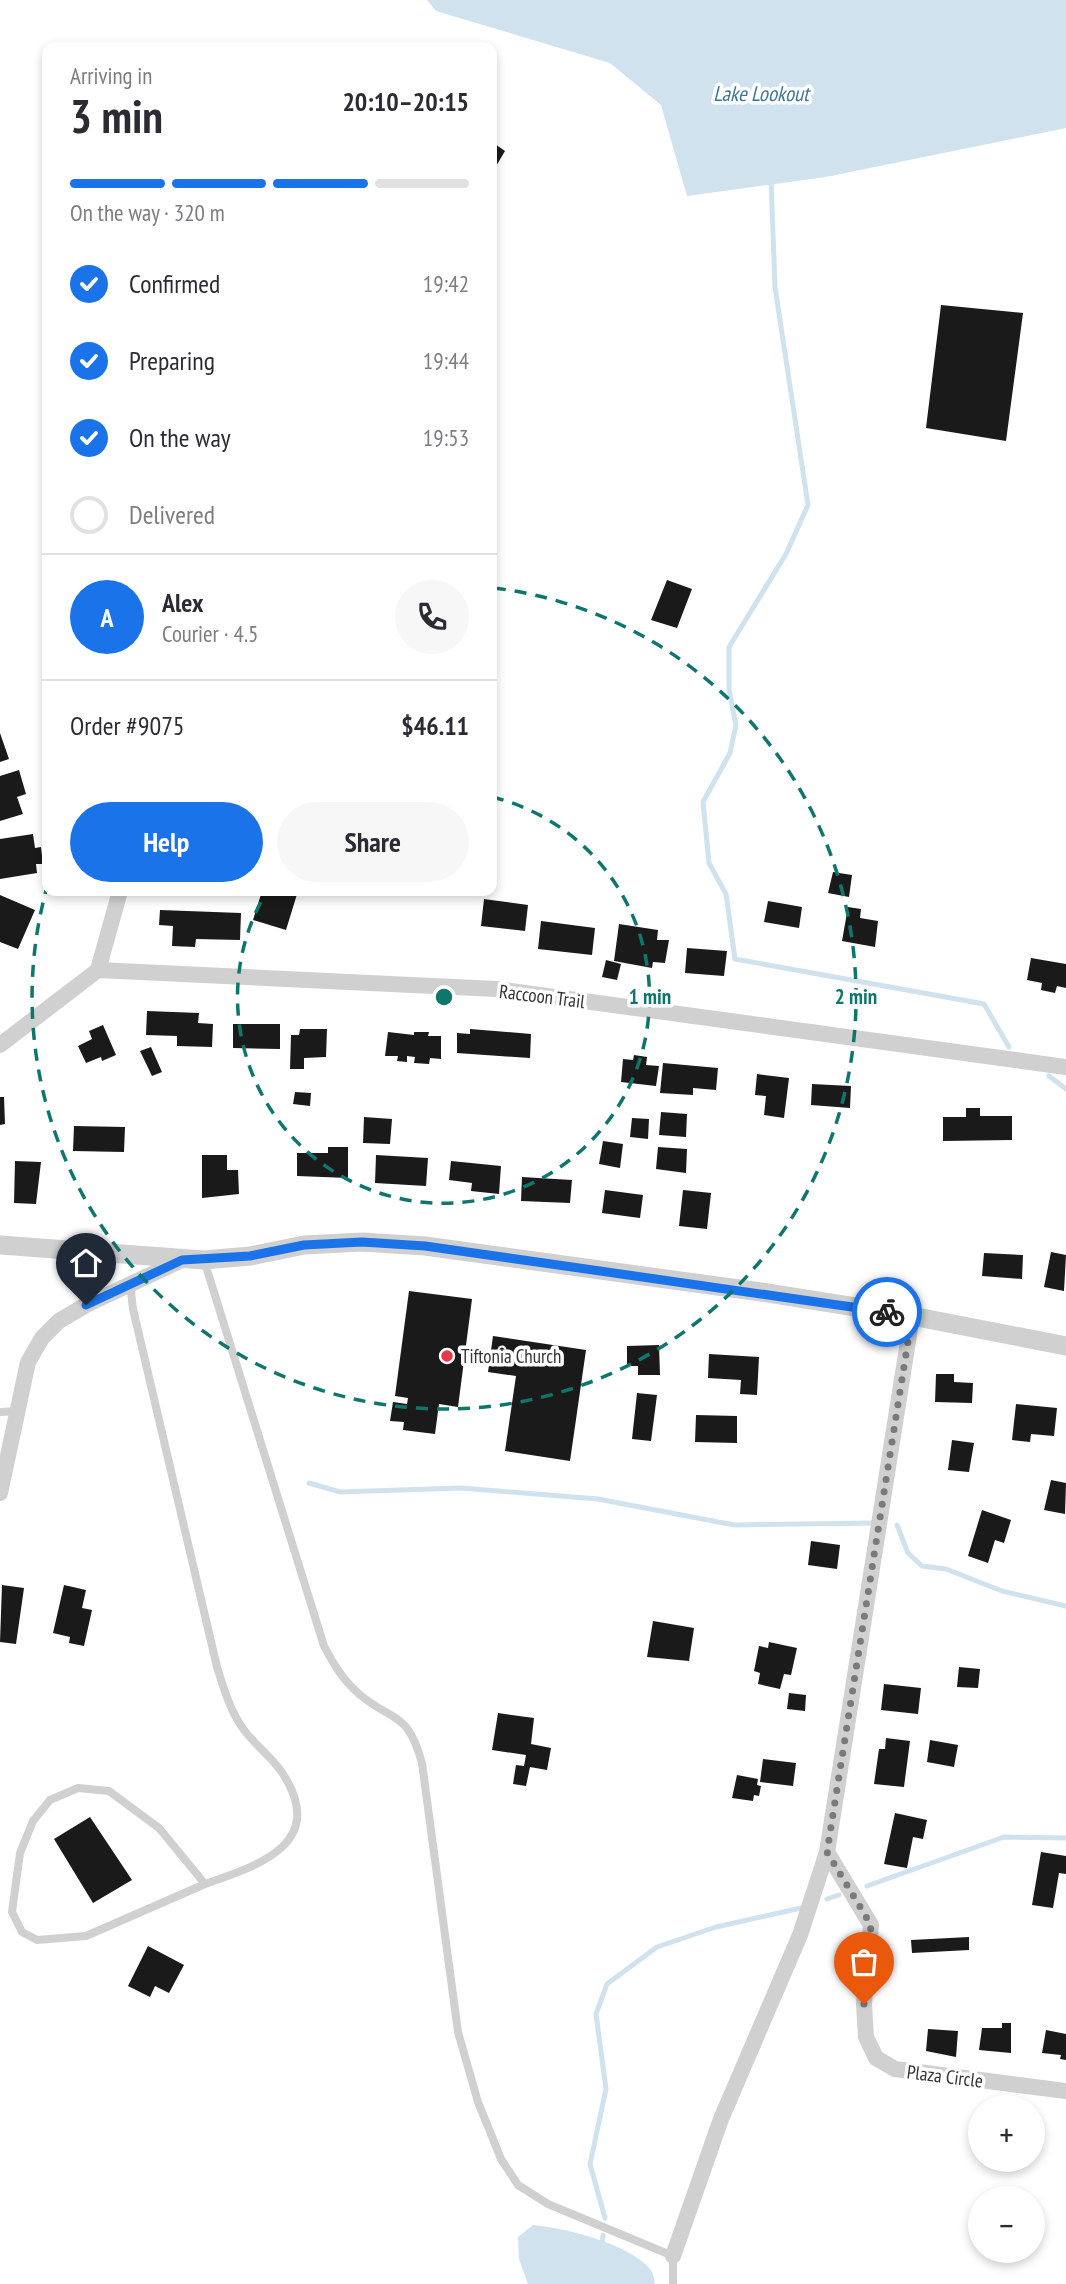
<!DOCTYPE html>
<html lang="en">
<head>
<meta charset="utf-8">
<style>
  body { margin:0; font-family:"PT Sans Narrow",sans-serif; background:#f7f7f7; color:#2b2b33; height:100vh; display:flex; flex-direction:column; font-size:26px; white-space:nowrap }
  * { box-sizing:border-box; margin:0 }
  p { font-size:23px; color:#7c7c81 }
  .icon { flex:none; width:38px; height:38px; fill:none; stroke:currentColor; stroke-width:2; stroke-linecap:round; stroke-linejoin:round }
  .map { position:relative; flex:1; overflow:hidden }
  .drawer { position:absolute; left:42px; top:42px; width:455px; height:854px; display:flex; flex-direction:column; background:#fff; border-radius:14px; box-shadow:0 4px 10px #0003 }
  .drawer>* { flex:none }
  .buttons { position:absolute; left:968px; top:2095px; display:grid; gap:14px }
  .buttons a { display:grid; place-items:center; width:77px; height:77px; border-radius:50%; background:#fff; box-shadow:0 4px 10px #0003; font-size:35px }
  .pin { position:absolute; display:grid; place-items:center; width:60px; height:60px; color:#fff; margin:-72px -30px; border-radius:50% 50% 50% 0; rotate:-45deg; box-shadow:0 0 7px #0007 }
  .pin .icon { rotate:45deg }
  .courier { position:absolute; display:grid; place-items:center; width:70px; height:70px; margin:-35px; border:5px solid #1a73e8; border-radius:50%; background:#fff; color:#222; box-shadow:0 2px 9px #0007 }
  .head em { font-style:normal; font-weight:800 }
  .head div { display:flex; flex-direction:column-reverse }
  .head { display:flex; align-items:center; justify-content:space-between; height:119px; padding:0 28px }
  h1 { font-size:46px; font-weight:800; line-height:52px }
  .bar { display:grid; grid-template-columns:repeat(4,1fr); gap:10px 7px; align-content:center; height:84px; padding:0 28px }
  .bar i { height:9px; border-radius:5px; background:#e1e1e2 }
  .bar .active { background:#1a73e8 }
  .bar p { grid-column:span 4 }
  .line { display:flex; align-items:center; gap:18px; padding:0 28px; border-top:2px solid #e1e1e2 }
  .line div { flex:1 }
  .round { display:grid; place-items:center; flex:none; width:74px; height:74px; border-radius:37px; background:#f7f7f7 }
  ol { padding:0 28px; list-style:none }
  li { display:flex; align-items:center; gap:21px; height:77px }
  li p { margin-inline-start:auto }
  li .icon { padding:7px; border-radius:50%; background:#1a73e8; color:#fff; stroke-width:4 }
  li:last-child { color:#7c7c81 }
  li i { width:38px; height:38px; border:4px solid #e1e1e2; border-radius:50% }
  .primary-button { display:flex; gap:14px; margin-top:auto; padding:14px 28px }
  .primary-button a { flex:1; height:80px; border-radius:42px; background:#1a73e8; color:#fff; font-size:28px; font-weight:800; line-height:80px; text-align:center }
  .primary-button a+a { background:#f7f7f7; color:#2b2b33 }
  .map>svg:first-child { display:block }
</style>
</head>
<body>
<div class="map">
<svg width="1066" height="2284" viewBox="0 0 1066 2284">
  <rect width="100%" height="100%" fill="#fff"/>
  <!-- water -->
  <path fill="#cfe2ee" d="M427,0H1066V128L826,177L687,196L661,105L610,63L436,11Z
    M533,2225C565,2228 628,2243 650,2269C653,2272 654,2279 655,2284H528L519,2259L518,2237Z"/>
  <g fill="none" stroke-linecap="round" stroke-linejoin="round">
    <!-- stream -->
    <path stroke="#cfe2ee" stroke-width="5" d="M771,180L775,287L808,505L786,554L729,647V690L736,725L730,753L703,802L709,863L726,894L735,959L984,1004L1009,1047
      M1049,1076L1066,1089
      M309,1483L340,1492L461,1488L598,1499L734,1525L874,1523
      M897,1525L908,1553L922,1566L946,1569L1002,1591L1066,1606
      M867,1886L1004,1837L1066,1838
      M827,1899L839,1895
      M605,2218L590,2164L606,2089L596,2014L607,1984L657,1947L716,1927L801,1908
      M602,2246L603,2235"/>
  </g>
  <!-- building -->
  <path fill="#1a1a1a" d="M492,142L505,151L492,173Z
    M941,305L1023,313L1006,441L926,428Z
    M667,580L692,589L677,628L651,620Z
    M0,733L9,759L0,762Z
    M19,770L26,794L17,797L23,814L0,821V776Z
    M33,834L35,848L41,847L43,864H36L37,873L0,879V839Z
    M833,872L852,875L849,897L828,893Z
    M262,891H298L286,930L253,920Z
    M0,895L35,910L18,949L0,942Z
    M484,899L528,905L525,931L481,926Z
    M768,901L802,907L799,928L764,922Z
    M848,907L861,909L860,918L878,921L875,947L842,941Z
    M160,910L241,913L240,940L196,939L195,947L172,946L173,926L159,925Z
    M541,921L595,928L592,955L538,949Z
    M619,924L658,930L657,940H669L665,963L653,962L652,968L614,961Z
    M687,948L727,951L724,976L685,973Z
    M1031,958L1066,964V988L1057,986L1055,993L1041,990L1042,983L1027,980Z
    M606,960L621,964L617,980L602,977Z
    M147,1011L199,1013L198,1023L213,1024L212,1047L177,1046V1036L146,1035Z
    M233,1024H280V1049L233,1048Z
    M103,1025L116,1055L102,1061L101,1057L86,1063L78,1046L92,1039L89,1031Z
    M300,1029H327L326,1057L304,1058V1069H290L291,1035H299Z
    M470,1029L531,1034L530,1058L457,1053V1033L470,1034Z
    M388,1032L414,1035V1032H429L428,1036H441V1059L430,1058L429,1064L414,1063L415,1057L407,1056V1062L397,1061L398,1056H385Z
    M151,1047L162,1072L152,1076L140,1051Z
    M634,1055L647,1057L646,1065L659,1066L656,1086L621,1082L623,1059L633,1060Z
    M663,1063L718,1068L716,1090L693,1088V1095L660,1093Z
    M757,1074L789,1078L784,1118L764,1115L766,1096L755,1095Z
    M812,1084L851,1086L850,1108L811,1105Z
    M295,1092L311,1093L310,1106L293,1104Z
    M0,1097H4L5,1124L0,1125Z
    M966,1108H980V1116H1012V1140L943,1141V1117H966Z
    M661,1112L687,1114L686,1137L659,1135Z
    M364,1117L392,1119L390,1144L363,1143Z
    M632,1118L649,1119L648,1139L630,1137Z
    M74,1126L125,1127L124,1152L73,1151Z
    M603,1141L623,1144L620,1168L599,1164Z
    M328,1147H348V1178L297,1176V1153H328Z
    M658,1147L687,1149L686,1173L656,1169Z
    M202,1155H227V1170H238L239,1194L202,1198Z
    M376,1155L428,1158L426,1186L375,1183Z
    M15,1161L41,1162L36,1204L14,1203Z
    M451,1161L501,1166L499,1194L471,1191L472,1183L449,1180Z
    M522,1177L572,1180L570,1203L521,1201Z
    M605,1190L643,1195L640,1218L602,1213Z
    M683,1190L711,1193L707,1229L679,1226Z
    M1051,1252L1066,1255L1064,1291L1044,1287Z
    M984,1253L1023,1255L1022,1279L982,1276Z
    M409,1291L472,1299L458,1407L439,1404L435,1434L403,1430L404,1422L390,1421L393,1402L407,1404L408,1398L395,1396Z
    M493,1336L586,1350L570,1461L505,1451L516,1376L488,1372Z
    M659,1345L660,1375H638V1366H627V1346Z
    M709,1354L759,1357L757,1395L740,1394L741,1380L708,1378Z
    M936,1374H954V1382L973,1383L972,1403L935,1402Z
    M637,1393L657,1395L651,1441L632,1439Z
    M1016,1404L1057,1408L1054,1436L1031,1434L1030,1442L1012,1440Z
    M696,1415L737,1416V1443L695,1442Z
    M952,1440L974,1443L969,1472L948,1470Z
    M1051,1480L1066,1483L1065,1514L1044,1510Z
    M982,1510L1011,1520L1004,1543L995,1540L988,1563L968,1556Z
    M811,1541L840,1545L837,1569L808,1565Z
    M2,1585L24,1588L16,1644L0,1642Z
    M64,1585L86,1590L82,1608L92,1610L84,1646L69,1643L70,1637L53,1633Z
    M653,1621L694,1628L689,1661L647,1657Z
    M769,1642L797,1648L791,1675L784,1674L780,1689L758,1684L760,1673L754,1671L759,1646L768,1648Z
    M959,1667L980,1669L978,1688L957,1687Z
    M884,1684L921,1688L918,1714L881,1710Z
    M789,1693L806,1695L805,1711L787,1709Z
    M498,1713L534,1718L531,1744L551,1748L547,1770L530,1767L526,1786L513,1784L516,1765L524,1766L526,1755L492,1750Z
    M886,1738L910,1741L904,1787L874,1784L879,1749H885Z
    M930,1740L958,1745L954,1767L927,1762Z
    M763,1759L796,1763L793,1786L760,1782Z
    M737,1775L758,1779L757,1785L761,1786L759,1796L754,1795L753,1801L732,1798Z
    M895,1813L927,1820L923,1839L913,1837L907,1868L884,1864Z
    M90,1817L132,1880L93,1903L54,1839Z
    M1041,1852L1066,1856V1874L1059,1873L1053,1908L1032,1905Z
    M969,1937V1950L912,1953L911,1940Z
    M148,1946L184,1965L169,1993L155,1986L150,1997L128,1986Z
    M1002,2023H1011V2053L979,2050L982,2028H1002Z
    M928,2029L958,2031L956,2057L926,2051Z
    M1046,2030L1066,2034V2060L1060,2059L1061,2055L1042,2053Z"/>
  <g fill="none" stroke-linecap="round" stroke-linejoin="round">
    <!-- service -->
    <path stroke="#d0d0d0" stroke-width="8" d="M204,1260L324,1646C334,1665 343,1680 359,1694C395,1724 407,1710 422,1763L458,2032L478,2102L501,2159L518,2185L548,2204L673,2256V2284
      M130,1283L133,1309L217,1667C224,1689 230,1711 244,1730C256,1746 273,1758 283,1774C328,1844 257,1866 205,1884
      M0,1412L18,1411
      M78,1788L109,1791L159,1828L205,1884L86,1936L37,1940L22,1932L12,1912L20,1853L33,1821L50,1800Z"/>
    <!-- minor -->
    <path stroke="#d0d0d0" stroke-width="16" d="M98,970L496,989L1066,1067
      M0,1045L98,970L120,891
      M912,1316L827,1852L871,1925L864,2004L866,2037L876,2058L895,2069L1066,2091
      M0,1493L28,1362L42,1338L59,1321L86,1305L182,1260
      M673,2256L721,2119L800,1935L827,1852"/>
    <!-- tertiary -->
    <path stroke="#d0d0d0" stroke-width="19" d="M0,1245L204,1260L250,1256L304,1245L362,1242L425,1246L761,1292L912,1316L1066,1346"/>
  </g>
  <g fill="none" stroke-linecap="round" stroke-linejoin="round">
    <!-- done -->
    <path stroke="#7a7a7a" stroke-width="7" stroke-dasharray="0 12.6" d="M864,2004L871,1925L827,1852L912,1316L887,1312"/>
    <!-- route -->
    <path stroke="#1a73e8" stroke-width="9" d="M86,1305L182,1260L250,1256L304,1245L362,1242L425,1246L887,1312"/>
  </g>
  <!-- distance rings -->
  <g fill="none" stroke="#0f766e" stroke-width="3.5" stroke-dasharray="12 9">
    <path d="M492 797A206 206 0 1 1 267 891"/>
    <path d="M494 588A412 412 0 1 1 47 887"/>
  </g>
  <!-- markers -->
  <circle fill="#e63946" stroke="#fff" stroke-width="2.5" cx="447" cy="1356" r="7"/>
  <g text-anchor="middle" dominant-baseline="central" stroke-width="7" stroke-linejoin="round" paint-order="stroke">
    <!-- street labels -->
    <g font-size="19" fill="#333" stroke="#fff">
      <text transform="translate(542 996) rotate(7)">Raccoon Trail</text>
      <text transform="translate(945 2076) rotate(7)">Plaza Circle</text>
    </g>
    <!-- poi labels -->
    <g font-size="19" fill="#333" stroke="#fff" text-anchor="start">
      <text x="461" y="1356">Tiftonia Church</text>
    </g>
    <!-- water labels -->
    <g font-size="21" font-style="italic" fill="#3f7597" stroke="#fff">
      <text x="761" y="93">Lake Lookout</text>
    </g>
  </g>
  <circle cx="444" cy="997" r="10" fill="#0f766e" stroke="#fff" stroke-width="3.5"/>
  <g font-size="21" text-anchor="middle" font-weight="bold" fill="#0f766e" stroke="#fff" stroke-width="7" stroke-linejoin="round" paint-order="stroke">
    <text x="650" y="1004">1 min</text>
    <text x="856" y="1004">2 min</text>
  </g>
</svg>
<div class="buttons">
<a>+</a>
<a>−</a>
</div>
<div class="pin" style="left:864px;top:2004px;background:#ea580c"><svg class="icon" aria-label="bag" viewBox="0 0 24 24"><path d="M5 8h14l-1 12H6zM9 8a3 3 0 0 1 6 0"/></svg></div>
<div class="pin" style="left:86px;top:1305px;background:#1f2937"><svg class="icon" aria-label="home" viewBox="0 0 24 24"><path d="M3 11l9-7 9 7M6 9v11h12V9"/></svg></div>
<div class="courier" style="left:887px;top:1312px"><svg class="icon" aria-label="bike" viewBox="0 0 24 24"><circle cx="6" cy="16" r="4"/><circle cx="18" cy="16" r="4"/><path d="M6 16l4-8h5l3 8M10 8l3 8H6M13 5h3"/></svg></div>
<section class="drawer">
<div class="head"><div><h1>3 min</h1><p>Arriving in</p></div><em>20:10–20:15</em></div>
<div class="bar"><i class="active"></i><i class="active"></i><i class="active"></i><i></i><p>On the way · 320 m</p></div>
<ol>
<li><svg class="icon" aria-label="check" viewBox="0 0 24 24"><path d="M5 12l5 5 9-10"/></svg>Confirmed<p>19:42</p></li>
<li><svg class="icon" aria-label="check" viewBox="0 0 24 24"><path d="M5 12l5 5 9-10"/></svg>Preparing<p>19:44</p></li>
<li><svg class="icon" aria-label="check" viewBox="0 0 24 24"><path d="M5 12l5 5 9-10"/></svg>On the way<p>19:53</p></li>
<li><i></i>Delivered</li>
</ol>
<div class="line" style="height:126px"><b class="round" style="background:#1a73e8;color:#fff">A</b><div><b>Alex</b><p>Courier · 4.5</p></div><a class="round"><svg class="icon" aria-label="phone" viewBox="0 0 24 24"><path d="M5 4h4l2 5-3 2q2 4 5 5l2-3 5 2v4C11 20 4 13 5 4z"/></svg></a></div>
<div class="line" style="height:91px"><div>Order #9075</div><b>$46.11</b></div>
<div class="primary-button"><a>Help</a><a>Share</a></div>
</section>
</div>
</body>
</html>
